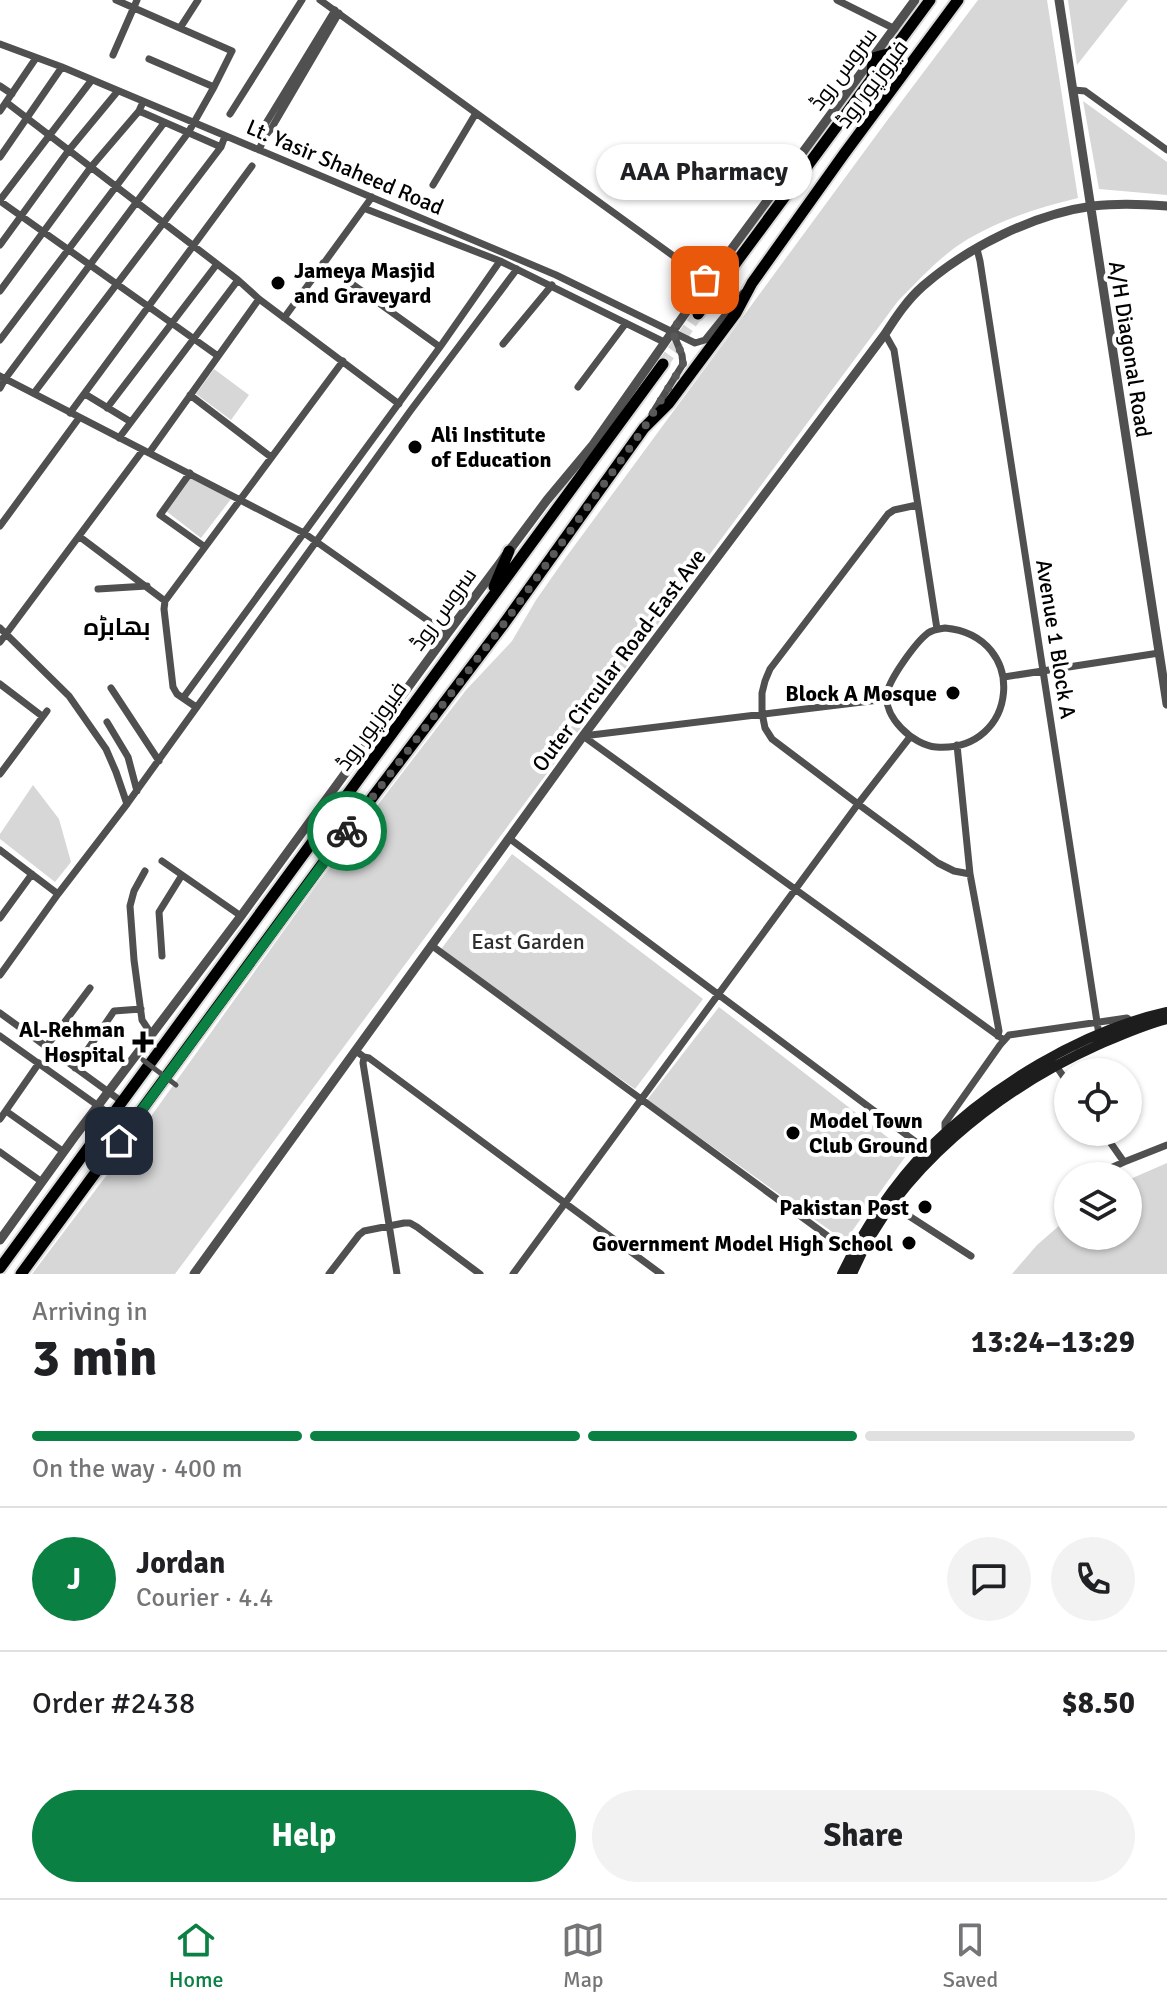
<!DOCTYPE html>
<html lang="en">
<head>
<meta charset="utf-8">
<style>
  body { margin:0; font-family:Signika,Cairo,sans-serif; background:#f2f2f2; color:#202124; height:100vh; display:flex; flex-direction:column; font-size:30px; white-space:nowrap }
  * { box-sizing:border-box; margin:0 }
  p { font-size:26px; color:#757577 }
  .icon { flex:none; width:44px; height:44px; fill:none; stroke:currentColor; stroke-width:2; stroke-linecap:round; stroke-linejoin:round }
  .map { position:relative; height:1274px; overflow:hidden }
  .panel { display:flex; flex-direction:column; background:#fff; flex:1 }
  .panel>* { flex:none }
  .fabs { position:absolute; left:1054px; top:1058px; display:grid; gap:16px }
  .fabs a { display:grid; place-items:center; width:88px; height:88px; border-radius:50%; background:#fff; box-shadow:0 2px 6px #0004; font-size:40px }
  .pin { position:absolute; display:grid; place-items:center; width:68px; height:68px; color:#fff; margin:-34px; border-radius:16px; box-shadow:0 4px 12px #0006 }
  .courier { position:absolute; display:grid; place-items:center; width:80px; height:80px; margin:-40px; border:6px solid #0b8043; border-radius:50%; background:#fff; color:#222; box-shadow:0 2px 10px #0007 }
  .bubble { position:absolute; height:56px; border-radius:28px; background:#fff; box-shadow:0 2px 6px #0004; font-size:26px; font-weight:800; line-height:56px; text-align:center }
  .overview em { font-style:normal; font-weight:800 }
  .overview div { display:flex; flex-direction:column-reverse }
  .overview { display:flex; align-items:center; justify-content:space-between; height:136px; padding:0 32px }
  h1 { font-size:52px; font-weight:800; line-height:60px }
  .bar { display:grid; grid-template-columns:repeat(4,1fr); gap:12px 8px; align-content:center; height:96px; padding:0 32px }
  .bar i { height:10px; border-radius:6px; background:#e0e0e0 }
  .bar .selected { background:#0b8043 }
  .bar p { grid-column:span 4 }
  .line { display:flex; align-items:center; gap:20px; padding:0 32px; border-top:2px solid #e0e0e0 }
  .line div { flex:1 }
  .round { display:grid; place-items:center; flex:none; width:84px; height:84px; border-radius:42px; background:#f2f2f2 }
  .cta { display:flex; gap:16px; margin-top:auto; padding:16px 32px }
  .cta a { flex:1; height:92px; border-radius:48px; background:#0b8043; color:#fff; font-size:32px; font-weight:800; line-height:92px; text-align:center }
  .cta a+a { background:#f2f2f2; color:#202124 }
  .tabs { display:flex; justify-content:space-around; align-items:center; height:112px; border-top:2px solid #e0e0e0; background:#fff; font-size:22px; color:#757577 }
  .tabs a { display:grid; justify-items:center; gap:4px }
  .tabs .selected { color:#0b8043 }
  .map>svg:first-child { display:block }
</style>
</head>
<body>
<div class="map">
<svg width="1167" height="1274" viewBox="0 0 1167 1274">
  <rect width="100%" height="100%" fill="#fff"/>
  <!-- green -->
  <path fill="#d7d7d7" d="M978,0H1047L1078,198C1040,207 1002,219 968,239C941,255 920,279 898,301L175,1274H32L147,1122L320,880L466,690L512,641L536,600L564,560L886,122Z
    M1068,0H1128L1077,65Z
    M1083,101L1167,162V195L1099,189Z
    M214,369L249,395L231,420L196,394Z
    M189,477L231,499L201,538L166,511Z
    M33,785L59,819L71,862L55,882L0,839V834Z
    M512,854L703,999L635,1089L439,952Z
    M719,1007L908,1153L845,1241L647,1100Z
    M1167,1163V1274H1012L1037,1245L1068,1218V1236H1128V1180Z"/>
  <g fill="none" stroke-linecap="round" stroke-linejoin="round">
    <!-- primary-tunnel -->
    <path stroke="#d9d9d9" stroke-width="11" stroke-dasharray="11 5.5" stroke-linecap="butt" d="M663,364L698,314"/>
    <!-- primary casing -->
    <g stroke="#dbdbdb" stroke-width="15">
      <path id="primary" d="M872,78L873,58L891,53
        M698,314L930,0
        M494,587L509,551
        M0,1268L663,364
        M21,1274L331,852L503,625L644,428L669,403L736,313L752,283L844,154L958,0"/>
    </g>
    <!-- minor -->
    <path stroke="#505050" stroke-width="7" d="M320,0L708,281
      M837,0L895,29
      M180,28L198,0
      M0,44L62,67L504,253L556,275L695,343L705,340L743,293
      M113,55L137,0
      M149,59L214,87
      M0,86L12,94
      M1074,90L1085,91L1167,150
      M6,102L238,280L259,299L399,404
      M0,111L36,58
      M139,111L221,147
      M230,114L302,0
      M265,136L263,128L335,10
      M259,150L265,136L271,129L339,13
      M0,157L62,67
      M433,185L476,113
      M0,200L91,81
      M0,201L218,356
      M366,209L500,261L664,342
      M0,245L69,150L117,92
      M977,249L980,261L1099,1035
      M323,263L440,347
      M0,291L91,167L139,111L143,102
      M284,318L372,197
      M885,334L894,350L937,629
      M0,340L164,123
      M503,344L552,285
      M0,376L304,533L447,634
      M578,387L626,323
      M0,388L5,379L188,133L214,87L232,51L116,0
      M34,393L221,147L225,136
      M85,394L131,422
      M190,395L271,457
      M107,408L217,264
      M70,413L252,166
      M652,414L683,364L682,355L673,333
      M119,438L238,280
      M149,453L259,299
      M190,473L160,515L205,547
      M917,505L894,510L888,514L770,669L765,681L762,693V713L765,728L772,739L858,804L938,863L954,871L970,874
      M0,526L79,418
      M80,537L165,601
      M98,589L147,586
      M0,628L69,696L106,749L116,772L127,804
      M945,628C1030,636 1019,753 936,747C913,745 883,717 887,693C890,678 916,642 928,633C934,629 939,629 945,628Z
      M0,642L143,450
      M1004,677L1159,653
      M0,684L42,716
      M111,688L159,761
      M183,698L440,347L500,261
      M196,707L177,694L173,687L164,609L165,601L343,361
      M107,722L128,757L137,791
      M583,736L1004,1040
      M583,736L887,699
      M957,745L970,874L999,1031L998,1036
      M0,774L47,711
      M510,839L928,1151
      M0,850L58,894
      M162,861L241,916
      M145,871L134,891L130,906L134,960L142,1020L152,1035
      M0,918L32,874
      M431,945L855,1256
      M162,956L159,912L182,875
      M0,975L58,894L127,804L411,410L517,269
      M0,1013L121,1101
      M0,1036L111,1115
      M46,1047L90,988
      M356,1051L364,1057L369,1058L661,1274
      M364,1057L363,1063L397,1274
      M1056,1066L1068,1083
      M75,1068L114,1011L141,1009
      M6,1111L64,1152
      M0,1119L39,1063
      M947,1131L945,1128V1123L1000,1045L1009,1035L1127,1018L1133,1023
      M0,1152L42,1182
      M1124,1162L1167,1145
      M1093,1176L1124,1162L1103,1132
      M1065,1195L1068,1192
      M892,1205L971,1256
      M329,1274L359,1235L364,1231L404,1223H410L417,1227L480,1274
      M513,1274L858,804L910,737"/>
    <!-- tertiary -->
    <path stroke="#505050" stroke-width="9" d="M1059,0L1167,704
      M0,1240L75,1136L241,916L447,634L547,500L592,446L708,281L915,0
      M194,1274L583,736L885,334C896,317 907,300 923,286C968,247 1034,214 1093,206C1117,203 1143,204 1167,206"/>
    <!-- secondary -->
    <path stroke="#1d1d1d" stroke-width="10" d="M842,1274C863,1230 895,1182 929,1148C992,1086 1081,1031 1167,1012
      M852,1274C896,1170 998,1090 1098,1045C1121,1035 1143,1025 1167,1019"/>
    <!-- primary -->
    <use href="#primary" stroke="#000" stroke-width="11"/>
    <!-- pedestrian-bridge -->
    <path stroke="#505050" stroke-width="5" d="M143,1060L176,1085"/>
  </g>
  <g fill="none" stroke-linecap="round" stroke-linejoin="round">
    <!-- done -->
    <path stroke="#595959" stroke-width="8" stroke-dasharray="0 14.4" d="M347,831L503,625L644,428L683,364L682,355L672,331L708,281L705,280"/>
    <!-- route -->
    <path stroke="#0b8043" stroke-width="10" d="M119,1141L347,831"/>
  </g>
  <!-- markers -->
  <g fill="#000" stroke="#fff" stroke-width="3">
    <circle cx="278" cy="283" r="8"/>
    <circle cx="415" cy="447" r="8"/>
    <circle cx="953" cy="693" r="8"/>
    <path d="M139 1030h8v8h8v8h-8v8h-8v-8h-8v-8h8z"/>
    <circle cx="793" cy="1133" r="8"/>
    <circle cx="925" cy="1207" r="8"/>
    <circle cx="909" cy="1243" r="8"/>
  </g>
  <g text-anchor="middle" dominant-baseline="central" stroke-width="8" stroke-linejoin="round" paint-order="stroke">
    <!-- street labels -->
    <g font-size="22" fill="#000" stroke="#fff">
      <text transform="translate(843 69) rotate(-53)">سروس روڈ</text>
      <text transform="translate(872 84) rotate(-53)">فیروزپور روڈ</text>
      <text transform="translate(345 167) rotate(23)">Lt. Yasir Shaheed Road</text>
      <text transform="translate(1130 349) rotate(81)">A/H Diagonal Road</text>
      <text transform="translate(443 609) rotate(-54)">سروس روڈ</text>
      <text transform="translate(1056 639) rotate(81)">Avenue 1 Block A</text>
      <text transform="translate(619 660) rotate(-53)">Outer Circular Road-East Ave</text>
      <text transform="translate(371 726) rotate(-54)">فیروزپور روڈ</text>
    </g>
    <!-- poi labels -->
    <g font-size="22" font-weight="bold" fill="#000" stroke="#fff" text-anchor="end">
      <text x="294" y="270" text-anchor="start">Jameya Masjid<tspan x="294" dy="25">and Graveyard</tspan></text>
      <text x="431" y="434" text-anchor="start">Ali Institute<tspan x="431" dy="25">of Education</tspan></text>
      <text x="937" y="693">Block A Mosque</text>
      <text x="125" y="1029">Al-Rehman<tspan x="125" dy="25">Hospital</tspan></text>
      <text x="809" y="1120" text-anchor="start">Model Town<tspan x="809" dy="25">Club Ground</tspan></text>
      <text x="909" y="1207">Pakistan Post</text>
      <text x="893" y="1243">Government Model High School</text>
    </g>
    <!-- park labels -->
    <g font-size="22" fill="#2e2e2e" stroke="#fff">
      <text x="528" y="941">East Garden</text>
    </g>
    <!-- neighbourhood labels -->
    <g font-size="24" font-weight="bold" fill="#000" stroke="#fff">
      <text x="117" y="627">بھابڑہ</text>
    </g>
  </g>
</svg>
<div class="fabs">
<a><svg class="icon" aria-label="locate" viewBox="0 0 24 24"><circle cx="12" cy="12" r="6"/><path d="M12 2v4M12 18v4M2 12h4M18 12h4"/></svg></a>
<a><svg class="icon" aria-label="layers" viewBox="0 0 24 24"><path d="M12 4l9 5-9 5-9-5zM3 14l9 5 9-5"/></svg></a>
</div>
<div class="pin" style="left:705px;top:280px;background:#ea580c"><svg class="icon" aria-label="bag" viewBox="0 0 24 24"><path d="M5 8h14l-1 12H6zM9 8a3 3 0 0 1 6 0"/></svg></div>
<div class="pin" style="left:119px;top:1141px;background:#1f2937"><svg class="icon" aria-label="home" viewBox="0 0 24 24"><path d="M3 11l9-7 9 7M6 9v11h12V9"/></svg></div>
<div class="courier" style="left:347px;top:831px"><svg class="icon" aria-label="bike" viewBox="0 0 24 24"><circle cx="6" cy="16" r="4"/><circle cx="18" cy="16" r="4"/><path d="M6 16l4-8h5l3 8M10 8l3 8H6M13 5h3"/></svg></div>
<div class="bubble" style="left:596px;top:144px;width:216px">AAA Pharmacy</div>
</div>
<section class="panel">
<div class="overview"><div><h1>3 min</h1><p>Arriving in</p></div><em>13:24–13:29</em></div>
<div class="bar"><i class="selected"></i><i class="selected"></i><i class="selected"></i><i></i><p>On the way · 400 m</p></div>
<div class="line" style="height:144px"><b class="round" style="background:#0b8043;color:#fff">J</b><div><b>Jordan</b><p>Courier · 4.4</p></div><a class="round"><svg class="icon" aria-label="chat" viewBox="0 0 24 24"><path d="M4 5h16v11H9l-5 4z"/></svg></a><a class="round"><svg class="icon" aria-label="phone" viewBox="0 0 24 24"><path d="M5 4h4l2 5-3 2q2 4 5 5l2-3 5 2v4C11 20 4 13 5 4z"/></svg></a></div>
<div class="line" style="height:104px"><div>Order #2438</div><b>$8.50</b></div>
<div class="cta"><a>Help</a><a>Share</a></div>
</section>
<nav class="tabs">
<a class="selected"><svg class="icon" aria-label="home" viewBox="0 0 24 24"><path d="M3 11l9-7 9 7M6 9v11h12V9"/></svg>Home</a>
<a><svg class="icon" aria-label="map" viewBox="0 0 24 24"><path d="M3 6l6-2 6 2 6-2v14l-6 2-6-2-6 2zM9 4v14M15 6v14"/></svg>Map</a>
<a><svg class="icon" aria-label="saved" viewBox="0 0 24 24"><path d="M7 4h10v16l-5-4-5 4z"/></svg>Saved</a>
</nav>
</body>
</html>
